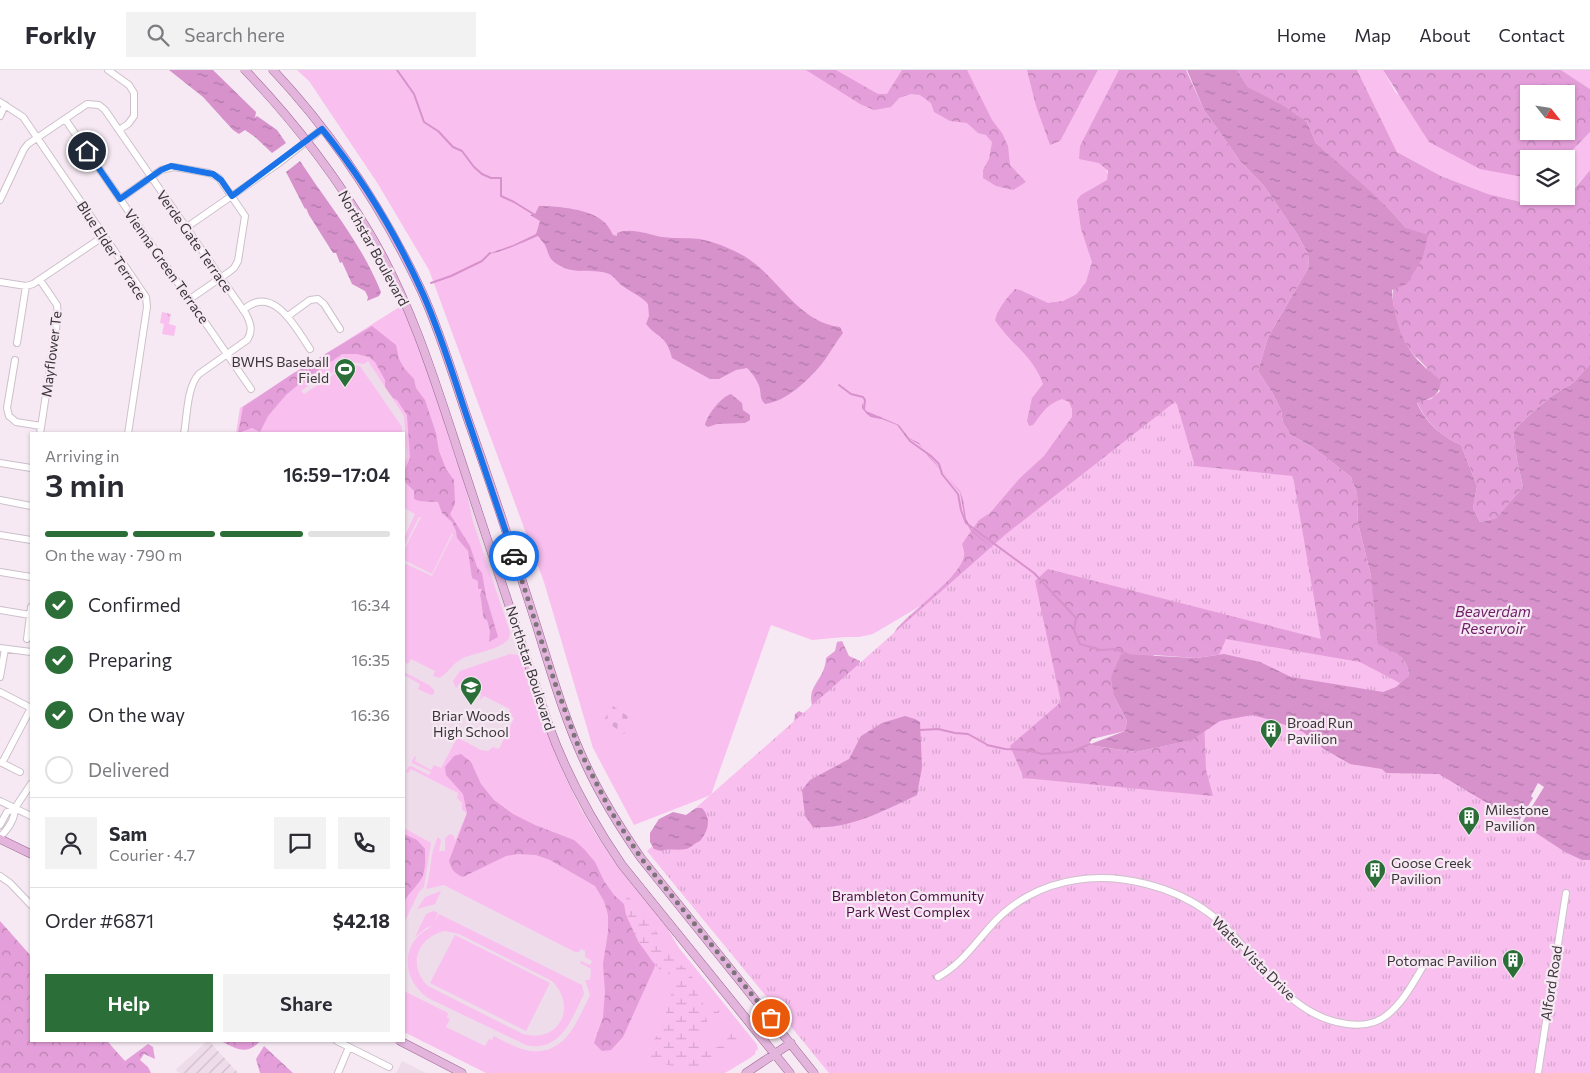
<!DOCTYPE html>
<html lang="en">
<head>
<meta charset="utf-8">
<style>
  body { margin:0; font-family:Commissioner,sans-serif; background:#f2f2f3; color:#2b2b33; height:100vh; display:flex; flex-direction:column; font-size:19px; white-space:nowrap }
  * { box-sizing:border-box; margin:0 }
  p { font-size:16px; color:#7c7c81 }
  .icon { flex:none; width:28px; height:28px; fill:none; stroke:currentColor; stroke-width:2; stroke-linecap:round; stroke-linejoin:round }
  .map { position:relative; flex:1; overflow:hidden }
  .details { position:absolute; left:30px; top:362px; width:375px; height:610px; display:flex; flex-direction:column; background:#fff; border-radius:0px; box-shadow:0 1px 4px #0004 }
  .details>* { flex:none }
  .needle { width:32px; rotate:120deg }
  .buttons { position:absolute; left:1520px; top:15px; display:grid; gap:10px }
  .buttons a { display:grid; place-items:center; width:55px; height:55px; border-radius:0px; background:#fff; box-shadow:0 1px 4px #0004; font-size:25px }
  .pin { position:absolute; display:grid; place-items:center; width:42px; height:42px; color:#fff; margin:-21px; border:2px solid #fff; border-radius:50%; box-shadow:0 1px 5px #0007 }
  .courier { position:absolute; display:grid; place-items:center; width:50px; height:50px; margin:-25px; border:4px solid #1a73e8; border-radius:50%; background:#fff; color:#222; box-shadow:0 1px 6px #0007 }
  .headline em { font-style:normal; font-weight:600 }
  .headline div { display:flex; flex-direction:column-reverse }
  .headline { display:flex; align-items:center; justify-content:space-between; height:85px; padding:0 15px }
  h1 { font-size:32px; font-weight:600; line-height:38px }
  .bar { display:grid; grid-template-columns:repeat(4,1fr); gap:8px 5px; align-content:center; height:60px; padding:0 15px }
  .bar i { height:6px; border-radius:4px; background:#e1e1e2 }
  .bar .active { background:#2b6e38 }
  .bar p { grid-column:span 4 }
  .line { display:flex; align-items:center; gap:12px; padding:0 15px; border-top:1px solid #e1e1e2 }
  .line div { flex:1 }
  .round { display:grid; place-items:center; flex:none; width:52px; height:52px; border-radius:0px; background:#f2f2f3 }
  ol { padding:0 15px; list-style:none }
  li { display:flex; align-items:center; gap:15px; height:55px }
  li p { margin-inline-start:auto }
  li .icon { padding:5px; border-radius:50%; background:#2b6e38; color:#fff; stroke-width:4 }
  li:last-child { color:#7c7c81 }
  li i { width:28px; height:28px; border:2px solid #e1e1e2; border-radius:50% }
  .primary-button { display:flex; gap:10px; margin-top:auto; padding:10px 15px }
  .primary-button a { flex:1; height:58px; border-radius:0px; background:#2b6e38; color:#fff; font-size:20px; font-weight:600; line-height:58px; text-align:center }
  .primary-button a+a { background:#f2f2f3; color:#2b2b33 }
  header { display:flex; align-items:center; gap:30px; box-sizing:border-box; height:70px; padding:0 25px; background:#fff; border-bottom:1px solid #e1e1e2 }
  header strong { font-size:24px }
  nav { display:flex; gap:28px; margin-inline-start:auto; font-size:18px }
  .search { width:350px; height:45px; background:#f2f2f3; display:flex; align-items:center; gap:12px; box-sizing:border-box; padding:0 18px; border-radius:0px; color:#7c7c81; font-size:19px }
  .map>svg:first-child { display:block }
</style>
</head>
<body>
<header>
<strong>Forkly</strong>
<div class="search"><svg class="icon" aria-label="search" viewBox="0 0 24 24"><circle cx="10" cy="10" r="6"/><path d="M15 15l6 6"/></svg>Search here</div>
<nav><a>Home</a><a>Map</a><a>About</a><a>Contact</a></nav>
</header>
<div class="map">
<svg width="1590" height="1003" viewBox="0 0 1590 1003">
  <defs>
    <pattern id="industrial-furrows" width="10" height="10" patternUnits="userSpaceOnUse" patternTransform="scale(1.25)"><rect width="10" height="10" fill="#efdceb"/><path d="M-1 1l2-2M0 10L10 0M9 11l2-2" fill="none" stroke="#cebdca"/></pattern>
    <pattern id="forest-crowns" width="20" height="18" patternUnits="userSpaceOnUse" patternTransform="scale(1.25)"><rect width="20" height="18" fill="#e49ed9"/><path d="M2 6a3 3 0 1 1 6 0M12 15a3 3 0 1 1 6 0" fill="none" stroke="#ba82b1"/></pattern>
    <pattern id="wetland-marsh" width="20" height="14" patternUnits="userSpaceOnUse" patternTransform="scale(1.25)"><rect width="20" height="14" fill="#f9bfef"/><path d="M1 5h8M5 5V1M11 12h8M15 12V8" fill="none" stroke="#d6a5ce"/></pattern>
    <pattern id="cemetery-stones" width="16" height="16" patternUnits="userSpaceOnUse" patternTransform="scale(1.25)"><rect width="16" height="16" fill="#f9bfef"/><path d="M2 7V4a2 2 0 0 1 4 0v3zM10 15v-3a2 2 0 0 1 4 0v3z" fill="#d6a5ce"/></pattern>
    <pattern id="park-tufts" width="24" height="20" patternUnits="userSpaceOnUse" patternTransform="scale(1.25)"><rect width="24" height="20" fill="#f9bfef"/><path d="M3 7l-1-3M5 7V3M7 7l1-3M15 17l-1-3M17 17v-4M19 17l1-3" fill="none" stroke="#d6a5ce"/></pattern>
    <pattern id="water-ripples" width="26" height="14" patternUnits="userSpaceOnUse" patternTransform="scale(1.25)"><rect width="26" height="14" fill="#d792cc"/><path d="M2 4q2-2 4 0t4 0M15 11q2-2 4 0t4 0" fill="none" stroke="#af78a7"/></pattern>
  </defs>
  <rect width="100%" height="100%" fill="#f6e9f3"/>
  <!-- built -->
  <path fill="#efdceb" d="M401,236L411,256L427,299L550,672L573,723L597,766L620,799L666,857L679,878L757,974L752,986L724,1003H486L404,960V364H236L240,338Z
    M402,991L426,1003H396Z"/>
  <!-- industrial -->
  <path fill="url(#industrial-furrows)" d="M207,971H209L238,1003H179L176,1000Z"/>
  <!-- grass -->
  <path fill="#f9bfef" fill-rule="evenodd" d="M297,0H1069L1081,32L1098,0H1120L1091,59L1111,113L1096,355L927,532L873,564L859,567H845L812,570L771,555L711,725L634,755L593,678L544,512L429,200L378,114L309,11Z
    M1357,0H1383L1396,23L1523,107L1529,105V126H1555L1533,135L1488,124L1441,106L1397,82Z
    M1561,0H1590V19Z
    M1590,62V100L1573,119L1566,122V89H1562L1566,87Z
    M401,236L411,256L427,299L466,419L473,452L510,562L509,568C503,579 475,583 463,588C452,593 448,604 439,608L433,606L435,601L411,589L408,594L404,592V493L432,506L453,464L452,463L432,504L404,490V480L421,447H419L404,477V468L415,444L404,438V393L407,387L404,346L368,291L364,294L346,291L343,287L335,292L339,298L327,306L324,303L318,307L319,308L301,321L304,324L348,295L360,296L402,357V364H236L240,338Z
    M510,584L519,585L522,589L557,689L580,738L597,766L617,796L667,858L679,878L757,975L758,980H756L755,984L750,988L725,1003H486L404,962V921L448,943L447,948L450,949L446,957L485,976L489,969L492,970L494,966C505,972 518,979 530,981C566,985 577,951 590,925L585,910H590L591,899L580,893L581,891L590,895L592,891L585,887V881L581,879L579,882H575L444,815L426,819C432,800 429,785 438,767L441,770L439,781H445V768L450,764L454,766L455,771L467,743L462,740V733L457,728L458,723L411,699L408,703L406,702L408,697L411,696L429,705L431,702L412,693V691L415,686L416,687L415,691L431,700L434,695L441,698L456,670L451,667L453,665L481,680L488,681L493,677L499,679L514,648L509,644L510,639L484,626L480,630L481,624L460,613L456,618L453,611L460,601Z
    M404,602L429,615L434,620V624L431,625L418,619L420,614L404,605Z
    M404,758L431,773L424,817L419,822L404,853Z
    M441,821L435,834L417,839L425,827Z
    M434,841L438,843L434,852L439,844L582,915L584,924C572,948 561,983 526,975L428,928C397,906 402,865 439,854L426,858L415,867L426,844ZM445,861L459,864L552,911C578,937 559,974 523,964L428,916C407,896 417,867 445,861Z
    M455,865L550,913L526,961L430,913Z"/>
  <!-- forest -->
  <path fill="url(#forest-crowns)" fill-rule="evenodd" d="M806,0H836L878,24H887L902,0H967L992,50L1002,63L1008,76L1010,95L1026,112L1013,120L996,116L983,108V100L989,89L992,72L986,65L978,63L967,53L950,51L934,42L931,33L920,25L911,24L899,28L891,37L874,40L860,34Z
    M1027,0H1098L1060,71L1050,75L1036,36Z
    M1119,0H1186L1204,40L1240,91L1264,116L1297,164L1308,184L1309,197L1268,267L1258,301L1273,324L1281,340L1283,353L1291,365L1314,378L1351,407L1357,423L1358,453L1371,506L1394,582C1404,589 1408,593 1409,605L1396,617L1224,584L1196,588L1154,585L1114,626L1127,651L1125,661L1092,669L1088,675L1136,682L1191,670L1220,651L1382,699L717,814L794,653L795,644L799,641L805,644L812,635C807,615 825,610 826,588L835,581L837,572L842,571L849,586L860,591L858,598C868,590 880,583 889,573C893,568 894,560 901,554C914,540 962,504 964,486C965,482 963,478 962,474L979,450L990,443L1020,408L1044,386L1072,347V339L1069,332L1062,329C1046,335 1043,342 1033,355L1029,356L1027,351L1032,328L1043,314C1033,285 1010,274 995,250C999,237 1006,229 1015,219L1020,220L1048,233L1063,231L1077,224L1086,212L1092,192L1081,159L1077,130L1081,125L1107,110L1108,101L1099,93L1079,89L1080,76Z
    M1237,0H1357L1397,82L1441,106L1488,124L1533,135L1555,126H1566V122L1574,119L1590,100V294L1573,313L1553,325L1526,348L1513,361L1517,390L1523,417L1496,448L1480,452L1473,438L1477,416L1461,375C1441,366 1426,353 1417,332L1431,329L1440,321C1435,314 1432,304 1426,297C1419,289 1412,285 1406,274C1383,229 1395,204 1406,158L1392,142L1316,73L1307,52L1248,17Z
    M1383,0H1561L1590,19V62L1566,87L1562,89H1529V105L1523,107L1480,99L1429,72ZM1529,24H1566V61H1529Z
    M372,256L396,275L399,289L404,298L414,309L416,318L425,330L436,363L439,381L446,399L454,410L455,434L450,444L470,476L477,497L482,503L486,526L498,567L489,572L490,561L487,550L484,549C482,541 482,531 480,525L482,519H478V511L472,508L468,481L457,468L456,461L452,452L442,443L438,432C430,431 421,433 414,429V421L404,411V401L410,388L407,345L397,330L393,328L385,317V310L375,292L369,287L357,284H342L299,314L286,325L268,346L260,362L252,358L238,363L243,337L292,304Z
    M461,684L471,692L481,714L494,730L513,744L535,755L574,770L584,779L595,792L604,811L614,825L624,834L626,845L639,873L656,894L623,967L611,980L602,981L594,973L603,947L605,922L603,894L608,862V845L604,831L595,816L550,790L536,785L518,784L506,786L463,807C455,804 451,799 449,791L467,743L463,724L446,705L445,697L454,686Z
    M404,764L417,770L425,779C425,787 426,797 423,805C420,814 409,822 404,832Z
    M0,851L31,886V971H107L125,991L148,974L153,977L155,989L144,984L140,990L148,997L151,1003H0Z
    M221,971H260C247,986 236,979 221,971Z
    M264,976L293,1003H260L256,989Z"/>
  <!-- wetland -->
  <path fill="url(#wetland-marsh)" d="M622,823C641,832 665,878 679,895L684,896L693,908V917L704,935L720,941L717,944L705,945C712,961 703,961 698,975L709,980L721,976L733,962L740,969L738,973L727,978L728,982L715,991L688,1000L660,993L650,994L644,989L651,974L659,963L663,954L676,907C670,904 662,902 658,898C639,876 627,852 622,823Z"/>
  <!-- cemetery -->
  <path fill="url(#cemetery-stones)" d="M613,636L633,650L624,664L604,650Z"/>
  <!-- park -->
  <path fill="url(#park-tufts)" d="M162,242L171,244L169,254L176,256L174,266L162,264L164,254L160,253Z
    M1176,331L1195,396L1293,406L1321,569L1048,499L1035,511L1061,632L1010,676L1024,708L1213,726L1206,700L1203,622L1226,569L1360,592L1590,713V1003H829L647,781L1006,464Z"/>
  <!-- water -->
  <path fill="url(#water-ripples)" d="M169,0H213L256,42L255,48L257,46L277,60L286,73L272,83L255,67L245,60L239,64L233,60L203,27Z
    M1187,0H1237L1248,17L1282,35L1307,52L1316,73L1370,121L1392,142L1406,158L1428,165L1423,187L1407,214L1392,220C1393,242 1400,269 1415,287C1422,296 1433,303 1441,311C1438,328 1432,328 1417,333C1426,353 1441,366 1461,375L1477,416L1473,438L1480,452L1496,448L1523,417L1517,390L1513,361L1526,348L1553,325L1573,313L1590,294V790H1582L1565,782L1530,759L1439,704L1386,703L1382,699L1350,694L1324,679L1303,662L1275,651L1252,645L1220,651L1192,670L1136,682L1088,675L1125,661L1127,651L1114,626L1111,607L1121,584L1196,588L1224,584L1260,592L1291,607L1383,622L1396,617L1409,605C1408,586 1393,582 1378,574L1371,506L1358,453L1357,423L1351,407L1314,378L1291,365L1283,353L1281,340L1273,324L1258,301L1268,267L1309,197L1308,184L1297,164L1264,116L1240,91L1204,40Z
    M300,91C328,134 362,174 381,222L379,226L367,231L368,227L365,221L352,214L342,192L340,193L336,183H333L309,145L306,138L305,139L286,102Z
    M539,136C557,136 591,139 604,152C608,155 611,161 613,165L617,166V163C630,157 648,164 662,167C676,169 691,167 704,170C717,173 732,179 744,186C778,206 797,252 840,257L843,263C835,273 829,285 821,295C807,311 787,331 765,334C760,329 761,326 760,319C758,311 753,304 747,298L736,300L719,309H710L672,288C666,264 658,269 646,254L649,246L648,234C640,225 628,221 620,214C613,207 613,204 602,202C583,199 572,205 554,192C548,187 548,181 545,175C543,172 540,169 538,166C525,171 502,183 488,184L513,175L536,164L540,151L530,145L535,144Z
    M731,324L742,333L743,340L750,345V350L745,353L717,354L708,357L705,355C707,345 721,327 731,324Z
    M862,333L866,341L899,355L909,368L919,373L928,386L960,421L963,430L966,449L972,460L996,481L971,461L965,450L960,422L919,374L906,367L897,355L866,343L862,338Z
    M905,646L915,649L920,652L922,697L917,725C885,740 849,760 813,757L805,746L802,720L810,710L849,689L861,666L882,653Z
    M696,738H702C712,749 708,761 700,771C694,773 691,778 686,779C677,781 668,778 661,781L654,779L650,772V763L659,749L673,742L686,745Z"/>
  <!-- pier -->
  <path fill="#f6e9f3" d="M1538,713L1544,717L1520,756L1517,754L1533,728L1531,726Z"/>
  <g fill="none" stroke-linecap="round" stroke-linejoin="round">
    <!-- stream -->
    <path stroke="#d792cc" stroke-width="2" d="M397,0L414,24L424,52L438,61L453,77L462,81L474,97L482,104L491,108H501V126L514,132L535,145
      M431,213L451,206L482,191L490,183
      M839,315L851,324L863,327L865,330L864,339
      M867,343L871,346L881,348
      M906,366L910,371L931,386L939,394L942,404L958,424L961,440L966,453L1034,503L1076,548L1074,560L1080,574L1101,580L1116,579L1129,585
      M920,660L938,659L955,663L968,664L986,674
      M987,675L1005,679L1027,680L1042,684L1071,682L1090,674"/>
    <!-- minor casing -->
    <g stroke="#cdc0ca" stroke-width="8">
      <path id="minor" d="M108,0L129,15L134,23V46L128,54L119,60
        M0,32L23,47L146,227L147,237L128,364
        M0,46L5,35
        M65,49L251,319
        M120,129L161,100L174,97L209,103L219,108L245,146L238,191L234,198L229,202L190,229
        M0,130L24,79L28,74L87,34L99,35L105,40L246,244C251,254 253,261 247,270L199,304C187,316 187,347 184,364
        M187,157L279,93L322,59
        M40,210L57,235L58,245L40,364
        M0,212L26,216L33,214L104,166
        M243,240C273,213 296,258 310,279
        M288,246L310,230L318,229L324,234L340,259
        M17,273L26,216
        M15,290L7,338L9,346L16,352L41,356
        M0,393L31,398
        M0,430L31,436
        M0,465L31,470
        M0,502L31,507
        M0,540L30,545
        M27,569L31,537
        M0,578L31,582
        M0,607L5,579
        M0,622L31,638
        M0,692L20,702
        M2,693L31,638
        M0,731L31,746
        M0,755L7,742L15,738L31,714
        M0,767C8,759 15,750 15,738
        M0,806L10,813L31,835
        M938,907C960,895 972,877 989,858C1011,832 1042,815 1076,810C1120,803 1173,816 1209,843C1256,879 1283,946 1347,954C1361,956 1376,954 1387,945C1404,932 1415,909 1427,890
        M337,971L389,997
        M338,1003L349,977
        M1538,1003L1566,823"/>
    </g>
    <!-- major casing -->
    <g stroke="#9c6794" stroke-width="9">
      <path id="major" d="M245,0C292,49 334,103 369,162C412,234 436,314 462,393C491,481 520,568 549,656C568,708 591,750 622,795L790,1003
        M273,0C334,65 384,141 422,222C440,262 453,305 467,347C488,406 508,466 527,526C546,583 561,643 587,697C602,729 621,759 641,788L814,1003
        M0,769L31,784
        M400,971L462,1003
        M746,1003L791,973"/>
    </g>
    <!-- minor -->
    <use href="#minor" stroke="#fff" stroke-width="6"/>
    <!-- major -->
    <use href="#major" stroke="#e3b4dc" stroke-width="8"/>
  </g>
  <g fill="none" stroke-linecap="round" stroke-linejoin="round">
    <!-- done -->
    <path stroke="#7c747a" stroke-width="5" stroke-dasharray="0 9" d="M514,486L556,616L580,681L610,740L641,788L771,948"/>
    <!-- route -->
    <path stroke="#1a73e8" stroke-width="6" d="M87,81L120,129L161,100L171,96L213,104L221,110L232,126L322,59C363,109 397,166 423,224C439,260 451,298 463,335C480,385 497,435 514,486"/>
  </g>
  <!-- icons -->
  <defs>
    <g id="stadium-pin" transform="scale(1.125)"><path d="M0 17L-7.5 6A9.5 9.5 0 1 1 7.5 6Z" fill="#2b6e38" stroke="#f6e9f3"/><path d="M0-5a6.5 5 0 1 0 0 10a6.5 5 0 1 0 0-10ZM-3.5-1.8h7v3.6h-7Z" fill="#fff"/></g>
    <g id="school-pin" transform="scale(1.125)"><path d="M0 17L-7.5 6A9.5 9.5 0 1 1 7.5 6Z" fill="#2b6e38" stroke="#f6e9f3"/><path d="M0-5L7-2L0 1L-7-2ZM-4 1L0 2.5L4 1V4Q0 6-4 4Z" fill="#fff"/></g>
    <g id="building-pin" transform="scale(1.125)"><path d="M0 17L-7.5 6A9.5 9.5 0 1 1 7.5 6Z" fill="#2b6e38" stroke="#f6e9f3"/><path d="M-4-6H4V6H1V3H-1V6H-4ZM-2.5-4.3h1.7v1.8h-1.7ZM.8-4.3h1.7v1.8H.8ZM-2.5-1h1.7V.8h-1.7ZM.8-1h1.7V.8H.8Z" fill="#fff"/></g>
  </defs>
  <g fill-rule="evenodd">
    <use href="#stadium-pin" x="345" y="299"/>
    <use href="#school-pin" x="471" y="617"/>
    <use href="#building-pin" x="1271" y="660"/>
    <use href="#building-pin" x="1469" y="747"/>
    <use href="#building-pin" x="1375" y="800"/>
    <use href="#building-pin" x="1513" y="890"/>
  </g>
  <g text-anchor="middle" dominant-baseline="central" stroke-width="4.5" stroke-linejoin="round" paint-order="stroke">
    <!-- street labels -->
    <g font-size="14" fill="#3a3539" stroke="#f6e9f3">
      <text transform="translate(195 171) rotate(55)">Verde Gate Terrace</text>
      <text transform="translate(374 178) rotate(61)">Northstar Boulevard</text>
      <text transform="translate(112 180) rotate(57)">Blue Elder Terrace</text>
      <text transform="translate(167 196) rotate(55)">Vienna Green Terrace</text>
      <text transform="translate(51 284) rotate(-83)">Mayflower Te</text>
      <text transform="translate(531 598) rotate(72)">Northstar Boulevard</text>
      <text transform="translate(1254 888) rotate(45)">Water Vista Drive</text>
      <text transform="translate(1551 913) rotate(-81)">Alford Road</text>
    </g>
    <!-- poi labels -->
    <g font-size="14" fill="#3a3539" stroke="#f6e9f3" text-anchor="start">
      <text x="329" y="291" text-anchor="end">BWHS Baseball<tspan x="329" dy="16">Field</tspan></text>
      <text x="471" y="645" text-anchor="middle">Briar Woods<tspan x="471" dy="16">High School</tspan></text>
      <text x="1287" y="652">Broad Run<tspan x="1287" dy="16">Pavilion</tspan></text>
      <text x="1485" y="739">Milestone<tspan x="1485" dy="16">Pavilion</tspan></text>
      <text x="1391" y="792">Goose Creek<tspan x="1391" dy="16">Pavilion</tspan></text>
      <text x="1497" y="890" text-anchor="end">Potomac Pavilion</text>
    </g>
    <!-- park labels -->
    <g font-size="14" fill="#4c0f46" stroke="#f6e9f3">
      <text x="908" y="825">Brambleton Community<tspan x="908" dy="16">Park West Complex</tspan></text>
    </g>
    <!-- water labels -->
    <g font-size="15" font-style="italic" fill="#6d1d65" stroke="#f6e9f3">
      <text x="1493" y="541">Beaverdam<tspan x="1493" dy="17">Reservoir</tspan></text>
    </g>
  </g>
</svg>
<div class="buttons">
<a><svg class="needle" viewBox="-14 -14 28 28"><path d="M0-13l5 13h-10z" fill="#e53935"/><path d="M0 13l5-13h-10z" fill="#7c7c81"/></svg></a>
<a><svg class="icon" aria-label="layers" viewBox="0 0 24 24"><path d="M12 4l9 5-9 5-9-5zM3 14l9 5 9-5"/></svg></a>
</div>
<div class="pin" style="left:771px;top:948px;background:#ea580c"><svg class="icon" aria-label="bag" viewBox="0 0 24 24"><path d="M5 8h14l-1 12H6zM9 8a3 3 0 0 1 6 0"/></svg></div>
<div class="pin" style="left:87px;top:81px;background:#1f2937"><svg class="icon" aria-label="home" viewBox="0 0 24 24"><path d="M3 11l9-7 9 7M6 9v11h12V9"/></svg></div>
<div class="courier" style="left:514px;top:486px"><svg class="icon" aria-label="car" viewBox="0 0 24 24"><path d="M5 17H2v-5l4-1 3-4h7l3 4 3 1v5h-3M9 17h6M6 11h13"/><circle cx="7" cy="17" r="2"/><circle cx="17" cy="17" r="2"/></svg></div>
<section class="details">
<div class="headline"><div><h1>3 min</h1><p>Arriving in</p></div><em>16:59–17:04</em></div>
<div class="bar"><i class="active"></i><i class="active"></i><i class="active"></i><i></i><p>On the way · 790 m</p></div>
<ol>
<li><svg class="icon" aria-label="check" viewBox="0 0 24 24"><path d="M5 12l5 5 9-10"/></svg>Confirmed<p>16:34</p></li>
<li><svg class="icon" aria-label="check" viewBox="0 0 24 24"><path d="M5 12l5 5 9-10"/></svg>Preparing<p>16:35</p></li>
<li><svg class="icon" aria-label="check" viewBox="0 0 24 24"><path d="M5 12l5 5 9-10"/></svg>On the way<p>16:36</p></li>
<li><i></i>Delivered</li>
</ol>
<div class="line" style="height:90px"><a class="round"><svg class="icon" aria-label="person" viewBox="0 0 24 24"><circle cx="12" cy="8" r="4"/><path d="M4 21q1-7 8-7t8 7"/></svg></a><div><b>Sam</b><p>Courier · 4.7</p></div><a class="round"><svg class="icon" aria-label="chat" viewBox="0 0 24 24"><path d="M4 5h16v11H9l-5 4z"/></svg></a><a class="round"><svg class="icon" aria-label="phone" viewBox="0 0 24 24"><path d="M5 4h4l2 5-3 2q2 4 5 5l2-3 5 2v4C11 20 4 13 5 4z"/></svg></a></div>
<div class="line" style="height:65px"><div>Order #6871</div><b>$42.18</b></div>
<div class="primary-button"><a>Help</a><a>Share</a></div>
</section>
</div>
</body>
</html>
